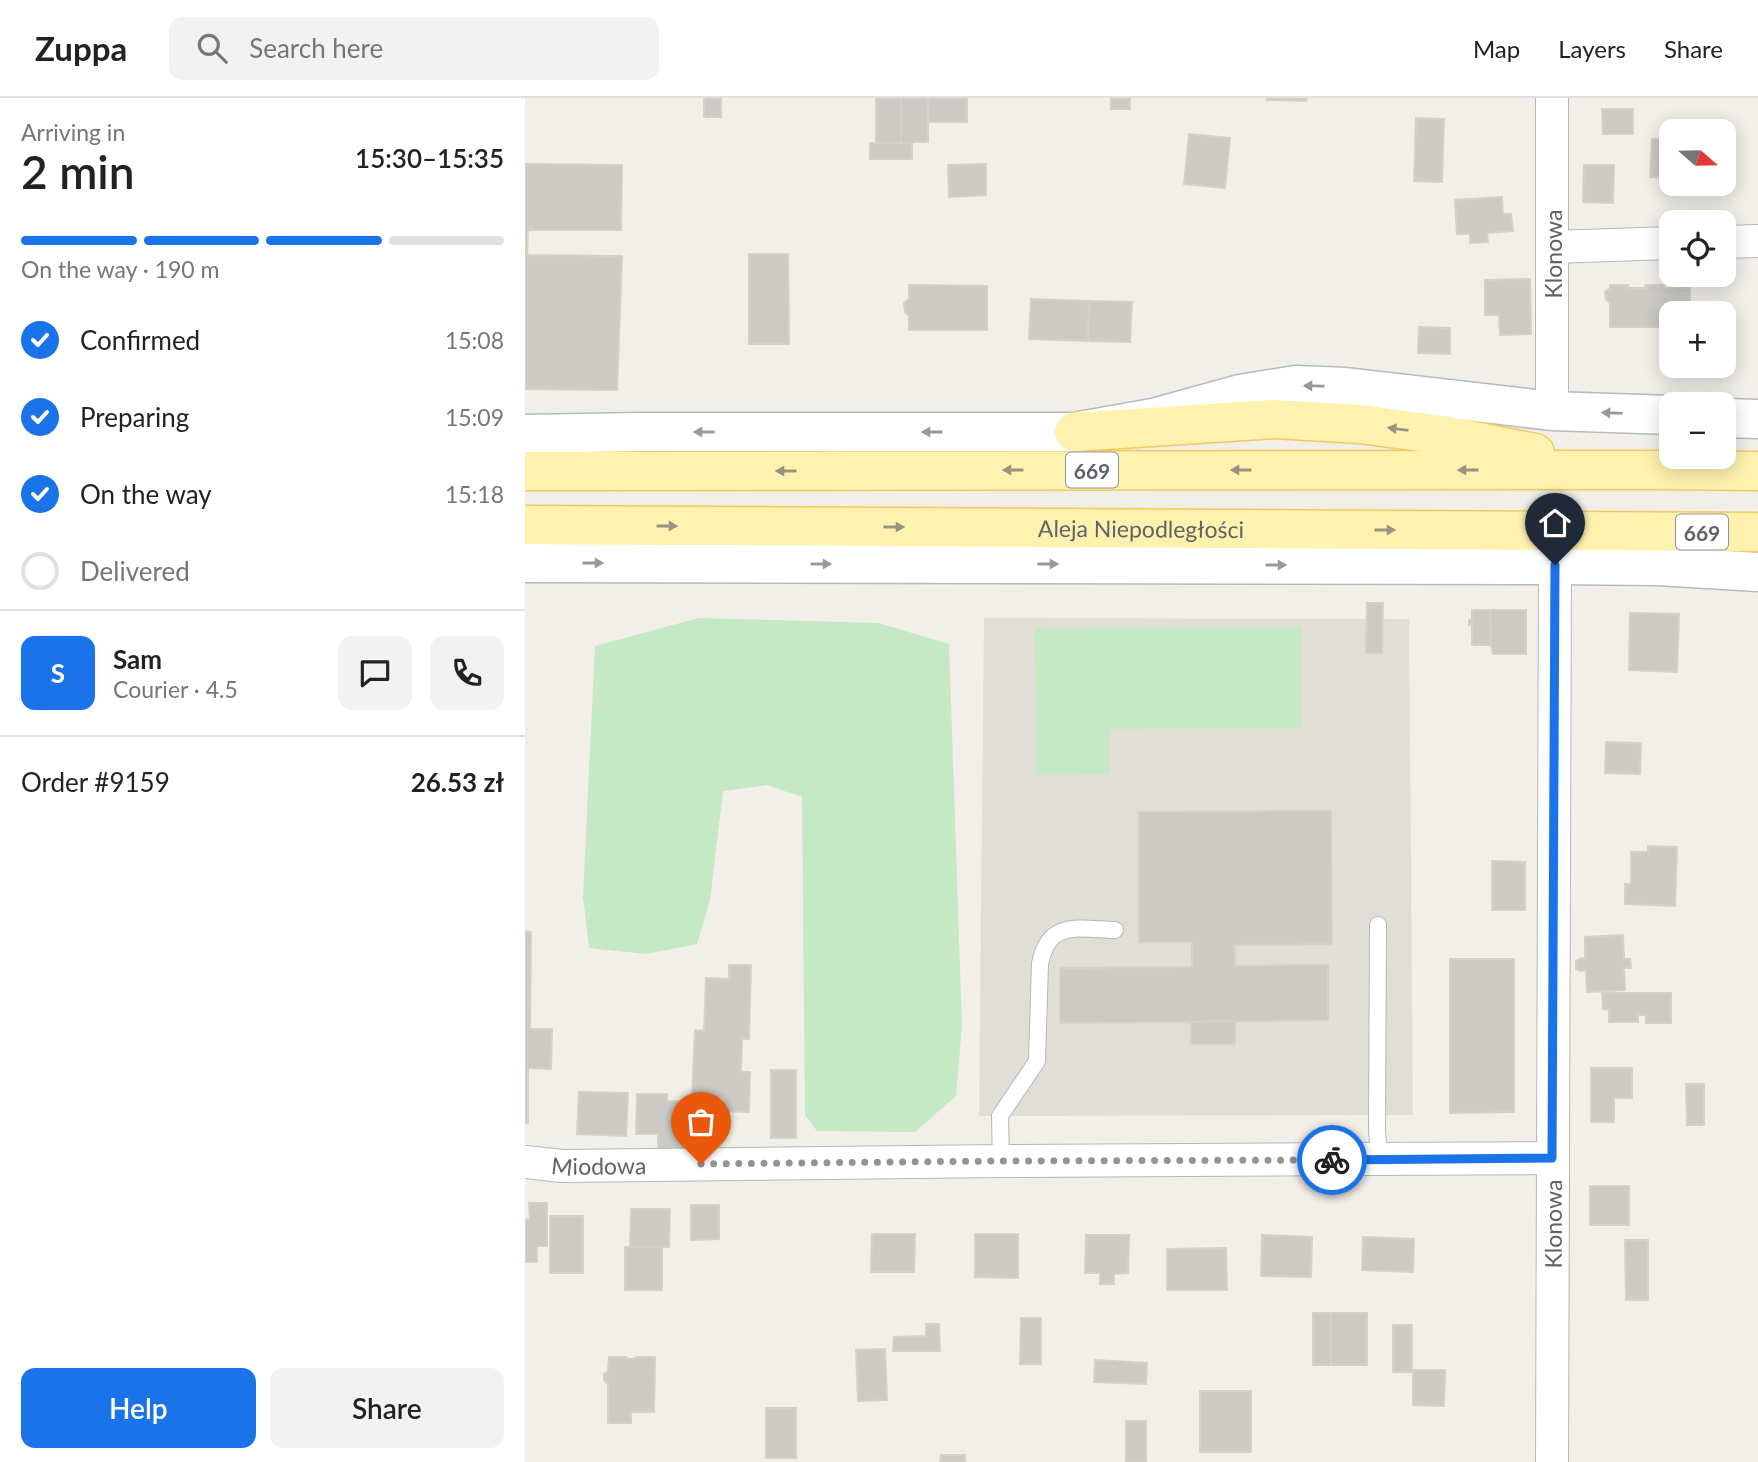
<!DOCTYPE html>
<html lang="en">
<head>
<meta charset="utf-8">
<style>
  body { margin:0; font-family:Lato,sans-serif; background:#f2f2f2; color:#222; height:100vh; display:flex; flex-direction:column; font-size:26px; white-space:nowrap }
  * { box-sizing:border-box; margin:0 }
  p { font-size:23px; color:#767676 }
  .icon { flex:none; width:38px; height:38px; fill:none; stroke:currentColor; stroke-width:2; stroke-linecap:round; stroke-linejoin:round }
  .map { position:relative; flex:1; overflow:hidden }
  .side { display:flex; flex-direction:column; background:#fff; width:525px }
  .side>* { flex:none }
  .needle { width:46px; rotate:110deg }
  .fabs { position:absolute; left:1134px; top:21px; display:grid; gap:14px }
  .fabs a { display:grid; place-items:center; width:77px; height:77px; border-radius:14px; background:#fff; box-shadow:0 4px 18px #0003; font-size:35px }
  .pin { position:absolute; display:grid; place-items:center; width:60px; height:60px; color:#fff; margin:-72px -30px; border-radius:50% 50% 50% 0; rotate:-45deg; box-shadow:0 0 7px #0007 }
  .pin .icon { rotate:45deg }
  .courier { position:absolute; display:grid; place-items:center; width:70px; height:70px; margin:-35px; border:5px solid #1a73e8; border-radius:50%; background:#fff; color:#222; box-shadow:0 2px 9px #0007 }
  .summary em { font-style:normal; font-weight:600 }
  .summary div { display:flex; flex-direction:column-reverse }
  .summary { display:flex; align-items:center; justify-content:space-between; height:119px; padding:0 21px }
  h1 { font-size:46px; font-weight:600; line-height:52px }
  .bar { display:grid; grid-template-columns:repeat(4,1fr); gap:10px 7px; align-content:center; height:84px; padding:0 21px }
  .bar i { height:9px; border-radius:5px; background:#e0e0e0 }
  .bar .active { background:#1a73e8 }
  .bar p { grid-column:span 4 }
  .line { display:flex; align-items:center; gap:18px; padding:0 21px; border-top:2px solid #e0e0e0 }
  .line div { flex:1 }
  .round { display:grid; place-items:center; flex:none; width:74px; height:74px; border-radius:14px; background:#f2f2f2 }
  ol { padding:0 21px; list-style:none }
  li { display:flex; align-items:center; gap:21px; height:77px }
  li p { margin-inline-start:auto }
  li .icon { padding:7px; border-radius:50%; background:#1a73e8; color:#fff; stroke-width:4 }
  li:last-child { color:#767676 }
  li i { width:38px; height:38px; border:4px solid #e0e0e0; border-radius:50% }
  .action { display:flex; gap:14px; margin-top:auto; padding:14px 21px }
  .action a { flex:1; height:80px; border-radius:14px; background:#1a73e8; color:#fff; font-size:28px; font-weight:600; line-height:80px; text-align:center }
  .action a+a { background:#f2f2f2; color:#222 }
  header { display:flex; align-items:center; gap:42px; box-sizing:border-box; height:98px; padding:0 35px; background:#fff; border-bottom:2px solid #e0e0e0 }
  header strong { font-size:33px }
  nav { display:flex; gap:38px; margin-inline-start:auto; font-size:24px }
  .search { width:490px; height:63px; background:#f2f2f2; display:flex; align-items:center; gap:18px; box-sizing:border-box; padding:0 24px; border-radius:14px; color:#767676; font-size:26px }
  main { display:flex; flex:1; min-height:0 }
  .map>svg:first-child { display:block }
</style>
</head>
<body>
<header>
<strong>Zuppa</strong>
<div class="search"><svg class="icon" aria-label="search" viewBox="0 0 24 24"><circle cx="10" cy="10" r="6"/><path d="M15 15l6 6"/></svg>Search here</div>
<nav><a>Map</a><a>Layers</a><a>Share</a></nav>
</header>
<main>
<section class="side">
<div class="summary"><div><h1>2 min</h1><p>Arriving in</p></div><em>15:30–15:35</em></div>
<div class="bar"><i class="active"></i><i class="active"></i><i class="active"></i><i></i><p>On the way · 190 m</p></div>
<ol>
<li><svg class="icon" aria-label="check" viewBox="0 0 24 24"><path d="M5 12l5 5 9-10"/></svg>Confirmed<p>15:08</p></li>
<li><svg class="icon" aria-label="check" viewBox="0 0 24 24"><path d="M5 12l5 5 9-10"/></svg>Preparing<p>15:09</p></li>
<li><svg class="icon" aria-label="check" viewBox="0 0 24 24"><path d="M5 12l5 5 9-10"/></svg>On the way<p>15:18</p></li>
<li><i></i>Delivered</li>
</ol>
<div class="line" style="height:126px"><b class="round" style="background:#1a73e8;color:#fff">S</b><div><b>Sam</b><p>Courier · 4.5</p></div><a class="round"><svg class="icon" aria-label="chat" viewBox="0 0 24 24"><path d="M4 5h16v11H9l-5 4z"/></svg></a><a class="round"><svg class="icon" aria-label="phone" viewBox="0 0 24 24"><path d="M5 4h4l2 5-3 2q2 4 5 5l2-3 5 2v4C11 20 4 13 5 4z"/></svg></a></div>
<div class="line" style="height:91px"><div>Order #9159</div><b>26.53 zł</b></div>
<div class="action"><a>Help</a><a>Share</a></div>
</section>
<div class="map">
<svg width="1233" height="1364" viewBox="0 0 1233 1364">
  <rect width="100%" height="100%" fill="#f1efe8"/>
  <!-- education -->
  <path fill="#e1ded6" d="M459,520L884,521L888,1017L454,1018Z"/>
  <!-- green -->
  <path fill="#c5e8c5" d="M174,520L353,525L424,546L437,928L431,998L390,1034L292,1033L280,1017L277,699L242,687L198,693L185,802L172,846L121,856L64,850L58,798L70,548Z
    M777,529V630L585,631V676L511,677L510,530Z"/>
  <!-- building -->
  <path fill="#cccac5" stroke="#d6d1c6" stroke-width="2" d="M179,0H196V19H179Z
    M351,0H376V44H351Z
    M376,0H403V44H376Z
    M403,0H442V24H403Z
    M586,0H605V11H586Z
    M742,0H782L781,3L742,2Z
    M1077,11H1108V36H1078Z
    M891,20L919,21L917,84L889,83Z
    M664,36L705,40L700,90L659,86Z
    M1127,41L1146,42V80L1125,79Z
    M345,45H387V61H345Z
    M0,66L97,67L96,132H3L2,157L97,158L92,292L0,291Z
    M461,66V97L424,99L423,67Z
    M1059,67H1089L1088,105L1058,104Z
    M1149,86H1169L1168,97L1148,95Z
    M977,99L978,116H986L988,133L962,135L963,144L945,145V136H932L930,102Z
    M224,156H263L264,246H224Z
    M1005,181L1006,236L975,237L974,217H960V182Z
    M384,187L462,188V232H384V218L380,214L379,205L384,201Z
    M1085,187H1103V190H1121L1120,187H1139V190H1165V215H1146V226H1139V229H1085V205L1081,201L1080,194L1085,190Z
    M506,201L564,203L563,243L504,241Z
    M564,203L607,204L605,244L563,243Z
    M894,229L925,230V256L893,255Z
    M842,505H858L857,555H841Z
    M947,512H965L966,547H947V526L944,527V522H947Z
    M965,512H1001V556H968L966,547Z
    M1105,515L1154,516L1152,574L1104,572Z
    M1081,644L1116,645L1115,676L1080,675Z
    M806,713L807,846L709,847L710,868L803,867V922L535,925V870L667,869V844H614V714Z
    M1123,748L1152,749L1150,808L1100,806V786H1106V754H1123Z
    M967,763L1000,764V812H967Z
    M0,833L6,834L5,931H27L26,971L3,970V1025H0Z
    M1098,837L1099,861H1105L1106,870H1099L1100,892L1062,894L1061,872L1055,873L1051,871V863L1054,861L1060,860V839Z
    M925,861H989V1014L925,1015Z
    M204,867H226L224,941H217L216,974H225L224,1014L197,1013L198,1000L167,999L170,932L179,933L181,880L204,881Z
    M1077,895H1146V925H1121V917H1113V924H1084V912L1078,911Z
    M710,923V946H666V924Z
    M1066,970H1107V1000H1089V1024H1066Z
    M246,972H271V1040H246Z
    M1161,986H1179V1027H1162Z
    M54,994L103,995L101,1038L52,1036Z
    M112,996H142V1003L173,1004V1032L165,1031L164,1051H133V1036H111Z
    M1065,1088H1104V1127H1065Z
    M4,1105H22V1148H12V1164H0V1122L5,1121Z
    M166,1107H194V1141L166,1142Z
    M106,1111H145L144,1149H105Z
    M25,1118H58V1175H25Z
    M347,1136H390L389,1174H346Z
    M450,1136H493V1180L450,1179Z
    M561,1137H604L603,1175L589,1176V1186H575V1175H560Z
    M737,1137L787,1139L786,1179L736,1178Z
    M838,1139L889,1141L888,1174L837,1172Z
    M1100,1142H1123V1202H1101Z
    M100,1149H137V1192H100Z
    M701,1150L702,1192H642V1151Z
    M788,1215H806V1267H788Z
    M806,1215H842V1267H806Z
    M496,1220H516V1266H495Z
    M401,1226H414L415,1253H368L369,1239L401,1238Z
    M868,1227H887V1274H868Z
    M360,1251L362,1302L333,1303L331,1252Z
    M84,1259H101L103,1261H109L112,1259H130L129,1314H106V1325H83V1286L79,1282V1276L83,1273Z
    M570,1262L622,1265L621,1286L569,1284Z
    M888,1272H920L919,1308L888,1307Z
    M675,1293H726V1354H675Z
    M241,1310H271V1360H241Z
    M601,1323H621V1364H601Z
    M416,1357H440V1364H415Z"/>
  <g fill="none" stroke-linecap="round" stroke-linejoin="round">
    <!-- lane casing -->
    <g stroke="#b5b8bc" stroke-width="18">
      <path id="lane" d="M853,827L852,1031L854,1062
        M476,1063L475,1018L512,963L515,866C523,821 555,831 590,832"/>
    </g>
    <!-- street casing -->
    <g stroke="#b5b8bc" stroke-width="34">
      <g id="street">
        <path d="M1027,0V313"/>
        <path d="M1199,144L1233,143"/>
        <path d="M1028,149L1146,145"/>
        <path id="s1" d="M0,1064L37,1068L476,1063L1027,1060"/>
        <path id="s2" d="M1027,1364L1030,467"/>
      </g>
    </g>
    <!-- secondary casing -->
    <g stroke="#b6babf" stroke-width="41">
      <path id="secondary" d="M1199,320L1233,321
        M0,336L114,334H549L628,320L715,296L771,287L821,289L1027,313L1146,317
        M0,465L1030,467L1133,468L1233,474"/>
    </g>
    <!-- primary casing -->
    <g stroke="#f2c960" stroke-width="41">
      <g id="primary">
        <path d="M549,334L749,321L835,326L918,337L1010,355"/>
        <path d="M0,373L1134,372L1233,373"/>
        <path id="s3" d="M0,427L1233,434"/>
      </g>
    </g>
    <!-- lane -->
    <use href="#lane" stroke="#fff" stroke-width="16"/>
    <!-- street -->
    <use href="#street" stroke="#fff" stroke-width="32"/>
    <!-- secondary -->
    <use href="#secondary" stroke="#fff" stroke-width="38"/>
    <!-- primary -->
    <use href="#primary" stroke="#fff2af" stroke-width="38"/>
  </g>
  <!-- one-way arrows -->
  <defs><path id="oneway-solid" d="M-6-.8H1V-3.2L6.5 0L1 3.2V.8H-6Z" transform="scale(1.75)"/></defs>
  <g fill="#979a9d">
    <use href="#oneway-solid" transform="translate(789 288) rotate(-179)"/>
    <use href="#oneway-solid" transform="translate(1087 315) rotate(-178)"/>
    <use href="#oneway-solid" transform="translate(179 334) rotate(180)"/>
    <use href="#oneway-solid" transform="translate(407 334) rotate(180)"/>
    <use href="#oneway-solid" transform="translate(68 465)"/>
    <use href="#oneway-solid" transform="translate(296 466)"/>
    <use href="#oneway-solid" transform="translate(523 466)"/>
    <use href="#oneway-solid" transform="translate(751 467)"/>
  </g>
  <g fill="#979581">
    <use href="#oneway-solid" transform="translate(873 331) rotate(-173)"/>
    <use href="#oneway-solid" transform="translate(488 372) rotate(180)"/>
    <use href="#oneway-solid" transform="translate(716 372) rotate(180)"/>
    <use href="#oneway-solid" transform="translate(943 372) rotate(180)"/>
    <use href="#oneway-solid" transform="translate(261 373) rotate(180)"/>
    <use href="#oneway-solid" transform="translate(142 428)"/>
    <use href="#oneway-solid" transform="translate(369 429)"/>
    <use href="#oneway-solid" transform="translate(860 432)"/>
  </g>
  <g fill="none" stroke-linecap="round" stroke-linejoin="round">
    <!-- done -->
    <path stroke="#929495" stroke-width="7" stroke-dasharray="0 12.6" d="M176,1066L477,1063L807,1062"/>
    <!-- route -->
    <path stroke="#1a73e8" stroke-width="9" d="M807,1062L1027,1060L1030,467"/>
  </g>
  <g text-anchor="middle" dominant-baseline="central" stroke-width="6" stroke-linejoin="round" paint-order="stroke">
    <!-- shield labels -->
    <g fill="#fff" stroke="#8f9295" stroke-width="2">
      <rect x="541" y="354.5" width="52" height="35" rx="5"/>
      <rect x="1151" y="416.5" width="52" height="35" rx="5"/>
    </g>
    <g font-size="21" font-weight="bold" fill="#5f6368">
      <text x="567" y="372">669</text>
      <text x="1177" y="434">669</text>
    </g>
    <!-- street labels -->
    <g font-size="23" fill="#5f6368" stroke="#fff">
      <text transform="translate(1028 156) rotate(-90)">Klonowa</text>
      <text stroke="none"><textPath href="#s3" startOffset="616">Aleja Niepodległości</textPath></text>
      <text stroke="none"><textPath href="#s1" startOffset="74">Miodowa</textPath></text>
      <text stroke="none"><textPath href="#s2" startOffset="238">Klonowa</textPath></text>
    </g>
  </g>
</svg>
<div class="fabs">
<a><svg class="needle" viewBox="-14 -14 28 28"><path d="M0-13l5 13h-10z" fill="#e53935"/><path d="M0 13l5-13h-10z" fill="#767676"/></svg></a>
<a><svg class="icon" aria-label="locate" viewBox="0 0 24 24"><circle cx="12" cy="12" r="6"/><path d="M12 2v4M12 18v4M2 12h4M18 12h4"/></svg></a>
<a>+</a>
<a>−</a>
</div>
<div class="pin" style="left:176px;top:1066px;background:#ea580c"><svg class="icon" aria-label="bag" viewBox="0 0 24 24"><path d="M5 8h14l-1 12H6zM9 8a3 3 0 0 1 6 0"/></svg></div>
<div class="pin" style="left:1030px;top:467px;background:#1f2937"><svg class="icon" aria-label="home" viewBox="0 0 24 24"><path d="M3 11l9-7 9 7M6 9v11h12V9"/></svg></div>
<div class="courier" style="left:807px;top:1062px"><svg class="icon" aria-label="bike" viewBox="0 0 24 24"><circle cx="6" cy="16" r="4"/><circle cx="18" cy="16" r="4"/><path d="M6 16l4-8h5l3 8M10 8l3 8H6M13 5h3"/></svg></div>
</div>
</main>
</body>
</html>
